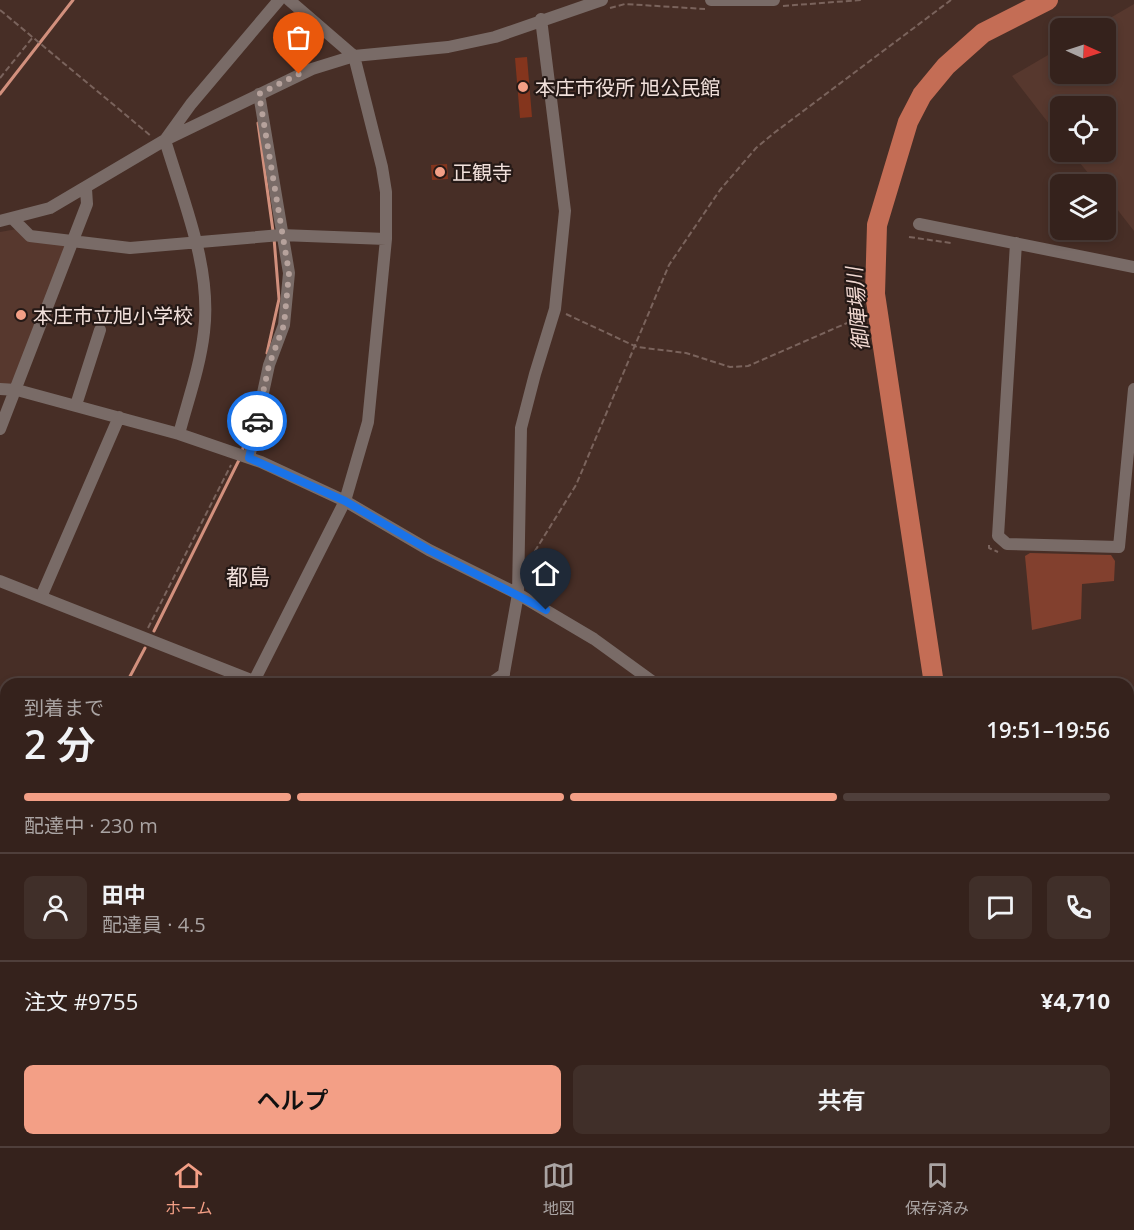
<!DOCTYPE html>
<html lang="ja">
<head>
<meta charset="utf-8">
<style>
  body { margin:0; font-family:"Open Sans","Noto Sans JP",sans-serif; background:#402f29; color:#f1f3f6; height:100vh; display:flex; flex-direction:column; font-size:22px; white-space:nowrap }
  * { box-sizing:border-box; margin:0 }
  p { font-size:20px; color:#aaa4a3 }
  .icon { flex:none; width:33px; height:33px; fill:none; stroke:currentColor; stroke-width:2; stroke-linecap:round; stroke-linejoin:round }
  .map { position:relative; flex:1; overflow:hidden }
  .side { position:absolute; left:0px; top:678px; width:1134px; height:468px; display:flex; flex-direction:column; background:#35221c; border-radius:18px 18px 0 0; box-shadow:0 3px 9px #0003,0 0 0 2px #4f3f3b }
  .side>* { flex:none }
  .needle { width:39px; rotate:93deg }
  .tools { position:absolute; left:1050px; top:18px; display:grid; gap:12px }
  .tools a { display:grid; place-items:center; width:66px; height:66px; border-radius:9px; background:#35221c; box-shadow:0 3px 9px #0003,0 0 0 2px #4f3f3b; font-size:30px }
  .pin { position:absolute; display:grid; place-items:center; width:51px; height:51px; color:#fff; margin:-62px -26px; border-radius:50% 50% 50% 0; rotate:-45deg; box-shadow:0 0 6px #0007 }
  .pin .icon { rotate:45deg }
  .courier { position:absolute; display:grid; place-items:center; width:60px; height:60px; margin:-30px; border:4px solid #1a73e8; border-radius:50%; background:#fff; color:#222; box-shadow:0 2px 8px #0007 }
  .head em { font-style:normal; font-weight:600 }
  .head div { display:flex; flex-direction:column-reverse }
  .head { display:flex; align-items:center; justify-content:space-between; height:102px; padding:0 24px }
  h1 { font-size:39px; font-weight:600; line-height:45px }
  .bar { display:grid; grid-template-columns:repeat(4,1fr); gap:9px 6px; align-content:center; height:72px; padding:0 24px }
  .bar i { height:8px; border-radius:4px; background:#4f3f3b }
  .bar .current { background:#f39f86 }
  .bar p { grid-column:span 4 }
  .line { display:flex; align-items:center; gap:15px; padding:0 24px; border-top:2px solid #4f3f3b }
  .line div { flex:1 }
  .round { display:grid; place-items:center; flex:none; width:63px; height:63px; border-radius:9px; background:#402f29 }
  .action { display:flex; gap:12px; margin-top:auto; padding:12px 24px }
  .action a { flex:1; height:69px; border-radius:9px; background:#f39f86; color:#111; font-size:24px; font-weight:600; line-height:69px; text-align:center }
  .action a+a { background:#402f29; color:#f1f3f6 }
  .tab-bar { display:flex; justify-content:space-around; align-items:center; height:84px; border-top:2px solid #4f3f3b; background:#35221c; font-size:16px; color:#aaa4a3 }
  .tab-bar a { display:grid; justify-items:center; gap:3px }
  .tab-bar .current { color:#f39f86 }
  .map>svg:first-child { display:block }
</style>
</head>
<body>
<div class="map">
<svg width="1134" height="1146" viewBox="0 0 1134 1146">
  <rect width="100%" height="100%" fill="#472e26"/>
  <!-- built -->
  <path fill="#57382e" d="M1134,4V231L1106,195V184H1097L1071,152H1106V106H1060V138L1012,76L1060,48V74H1106V28H1093Z
    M17,229L66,246L17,383L0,385V232Z"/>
  <!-- green -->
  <path fill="#82402e" d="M1030,553L1111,555L1115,561L1114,581L1082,584L1081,619L1032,630L1025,556Z"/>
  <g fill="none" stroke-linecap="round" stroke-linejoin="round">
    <!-- stream -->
    <path stroke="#d2907d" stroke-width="3" d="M0,94L73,0
      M258,123L273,231
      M267,353L279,299L274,238
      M242,452L257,394
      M154,631L240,458
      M126,684L145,648
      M5,877L6,876"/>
    <!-- river -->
    <path stroke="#c46d55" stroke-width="20" d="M934,684L875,294L877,225L908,122L922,95L946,66L983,33L1048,0
      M917,1146L919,1140"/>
  </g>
  <!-- building -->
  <path fill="#84351d" d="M527,57L532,117L520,118L515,58Z
    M447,164L448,179L432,180L431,165Z"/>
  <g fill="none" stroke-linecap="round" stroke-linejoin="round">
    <!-- path -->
    <path stroke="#7a635c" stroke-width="2" stroke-dasharray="6 3" stroke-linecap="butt" d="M783,6L861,0
      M610,8L625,4L705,9
      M0,10L151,136
      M0,78L33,37
      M909,237L951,243
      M566,314L637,347L686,353L730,367L748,366L847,323
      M989,545V548L998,552
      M530,559L576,485L669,265L720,190L756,148L774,133L951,0
      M148,628L231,465
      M271,679L283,684
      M0,800L5,811
      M1128,1092L1134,1083
      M1128,1137L1134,1128
      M528,1140L530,1146
      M549,1140L552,1146
      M559,1140L561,1146
      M721,1146L725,1140
      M880,1146L882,1140
      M933,1146L934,1140
      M1098,1146L1102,1140
      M1122,1146L1126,1140"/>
    <!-- minor -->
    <path stroke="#796b67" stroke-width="12" d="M711,0H774
      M13,219L30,236L130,248L281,235L386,239
      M0,221L50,208L165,140L312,69L354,56L448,47L495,37L602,0
      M919,224L1134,267
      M1016,243L998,536L1007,544L1119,547L1134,389
      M0,389L17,390L179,434L261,462L345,501L429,550L518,594L594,639L656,684
      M76,405L100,330
      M0,429L87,204L86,189
      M179,434C188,400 200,367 204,332C212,267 183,201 165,140L191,104L279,0
      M249,458L269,365L284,325L289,273L259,94
      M0,581L261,684
      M41,597L119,417
      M254,681L345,501L368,422L386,239V192L382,167L354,56L289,0
      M490,684L504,674
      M502,684L518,594L521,428L535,374L555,309L565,211L541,19
      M0,723L6,726
      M1128,892L1134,884
      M380,1140L389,1146
      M178,1146L182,1140"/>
    <!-- major -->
    <path stroke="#bba098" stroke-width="15" d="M0,823L6,838
      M84,1146V1140"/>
  </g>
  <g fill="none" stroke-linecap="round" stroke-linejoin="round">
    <!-- done -->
    <path stroke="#b6a29c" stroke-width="6" stroke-dasharray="0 10.8" d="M257,421L269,365L284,325L289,273L259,94L299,74"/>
    <!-- route -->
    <path stroke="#1a73e8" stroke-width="8" d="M257,421L249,458L345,501L429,550L546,610"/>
  </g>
  <!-- markers -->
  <g fill="#f39f86" stroke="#251916" stroke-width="2">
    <circle cx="523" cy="87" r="6"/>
    <circle cx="440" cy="172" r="6"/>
    <circle cx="21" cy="315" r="6"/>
  </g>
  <g text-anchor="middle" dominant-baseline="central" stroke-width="4.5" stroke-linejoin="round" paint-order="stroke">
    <!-- poi labels -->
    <g font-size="20" fill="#f1e0db" stroke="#251916" text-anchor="start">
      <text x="535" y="87">本庄市役所 旭公民館</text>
      <text x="452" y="172">正観寺</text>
      <text x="33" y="315">本庄市立旭小学校</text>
    </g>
    <!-- water labels -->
    <g font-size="21" font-style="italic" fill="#f2d9d2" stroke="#251916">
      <text transform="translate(857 309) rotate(-95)">御陣場川</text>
    </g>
    <!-- quarter labels -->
    <g font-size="22" fill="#f1e0db" stroke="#251916">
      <text x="248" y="576">都島</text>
    </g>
  </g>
</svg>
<div class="tools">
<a><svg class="needle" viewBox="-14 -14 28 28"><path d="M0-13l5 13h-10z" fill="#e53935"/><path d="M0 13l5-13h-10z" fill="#aaa4a3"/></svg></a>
<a><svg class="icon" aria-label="locate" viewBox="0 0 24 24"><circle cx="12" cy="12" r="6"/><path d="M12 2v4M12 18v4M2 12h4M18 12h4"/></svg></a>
<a><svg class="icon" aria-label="layers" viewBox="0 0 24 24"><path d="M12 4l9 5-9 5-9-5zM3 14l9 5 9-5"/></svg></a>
</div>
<div class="pin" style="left:299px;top:74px;background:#ea580c"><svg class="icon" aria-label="bag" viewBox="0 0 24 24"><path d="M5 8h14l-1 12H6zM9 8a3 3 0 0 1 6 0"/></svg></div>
<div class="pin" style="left:546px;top:610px;background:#1f2937"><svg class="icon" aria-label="home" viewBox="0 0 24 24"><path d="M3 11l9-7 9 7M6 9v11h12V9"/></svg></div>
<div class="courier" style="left:257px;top:421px"><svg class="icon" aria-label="car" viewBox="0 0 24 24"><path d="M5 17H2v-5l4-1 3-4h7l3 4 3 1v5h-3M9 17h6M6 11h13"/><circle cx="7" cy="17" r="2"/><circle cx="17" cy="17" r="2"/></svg></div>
<section class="side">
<div class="head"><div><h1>2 分</h1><p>到着まで</p></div><em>19:51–19:56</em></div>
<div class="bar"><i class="current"></i><i class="current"></i><i class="current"></i><i></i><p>配達中 · 230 m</p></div>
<div class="line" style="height:108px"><a class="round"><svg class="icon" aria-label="person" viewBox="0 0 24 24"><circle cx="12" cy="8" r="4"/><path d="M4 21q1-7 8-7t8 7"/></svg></a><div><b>田中</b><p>配達員 · 4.5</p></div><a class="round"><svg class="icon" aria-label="chat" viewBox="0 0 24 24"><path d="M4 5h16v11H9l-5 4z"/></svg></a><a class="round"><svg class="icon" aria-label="phone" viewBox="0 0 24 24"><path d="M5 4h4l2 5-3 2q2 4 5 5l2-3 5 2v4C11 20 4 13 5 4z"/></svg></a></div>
<div class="line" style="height:78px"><div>注文 #9755</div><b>¥4,710</b></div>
<div class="action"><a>ヘルプ</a><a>共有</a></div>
</section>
</div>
<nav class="tab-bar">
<a class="current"><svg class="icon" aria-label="home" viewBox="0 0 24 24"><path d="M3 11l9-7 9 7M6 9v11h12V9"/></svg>ホーム</a>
<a><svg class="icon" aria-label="map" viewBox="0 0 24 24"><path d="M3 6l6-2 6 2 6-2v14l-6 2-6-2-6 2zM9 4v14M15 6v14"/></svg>地図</a>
<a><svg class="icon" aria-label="saved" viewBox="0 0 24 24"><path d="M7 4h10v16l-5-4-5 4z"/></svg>保存済み</a>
</nav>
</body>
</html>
